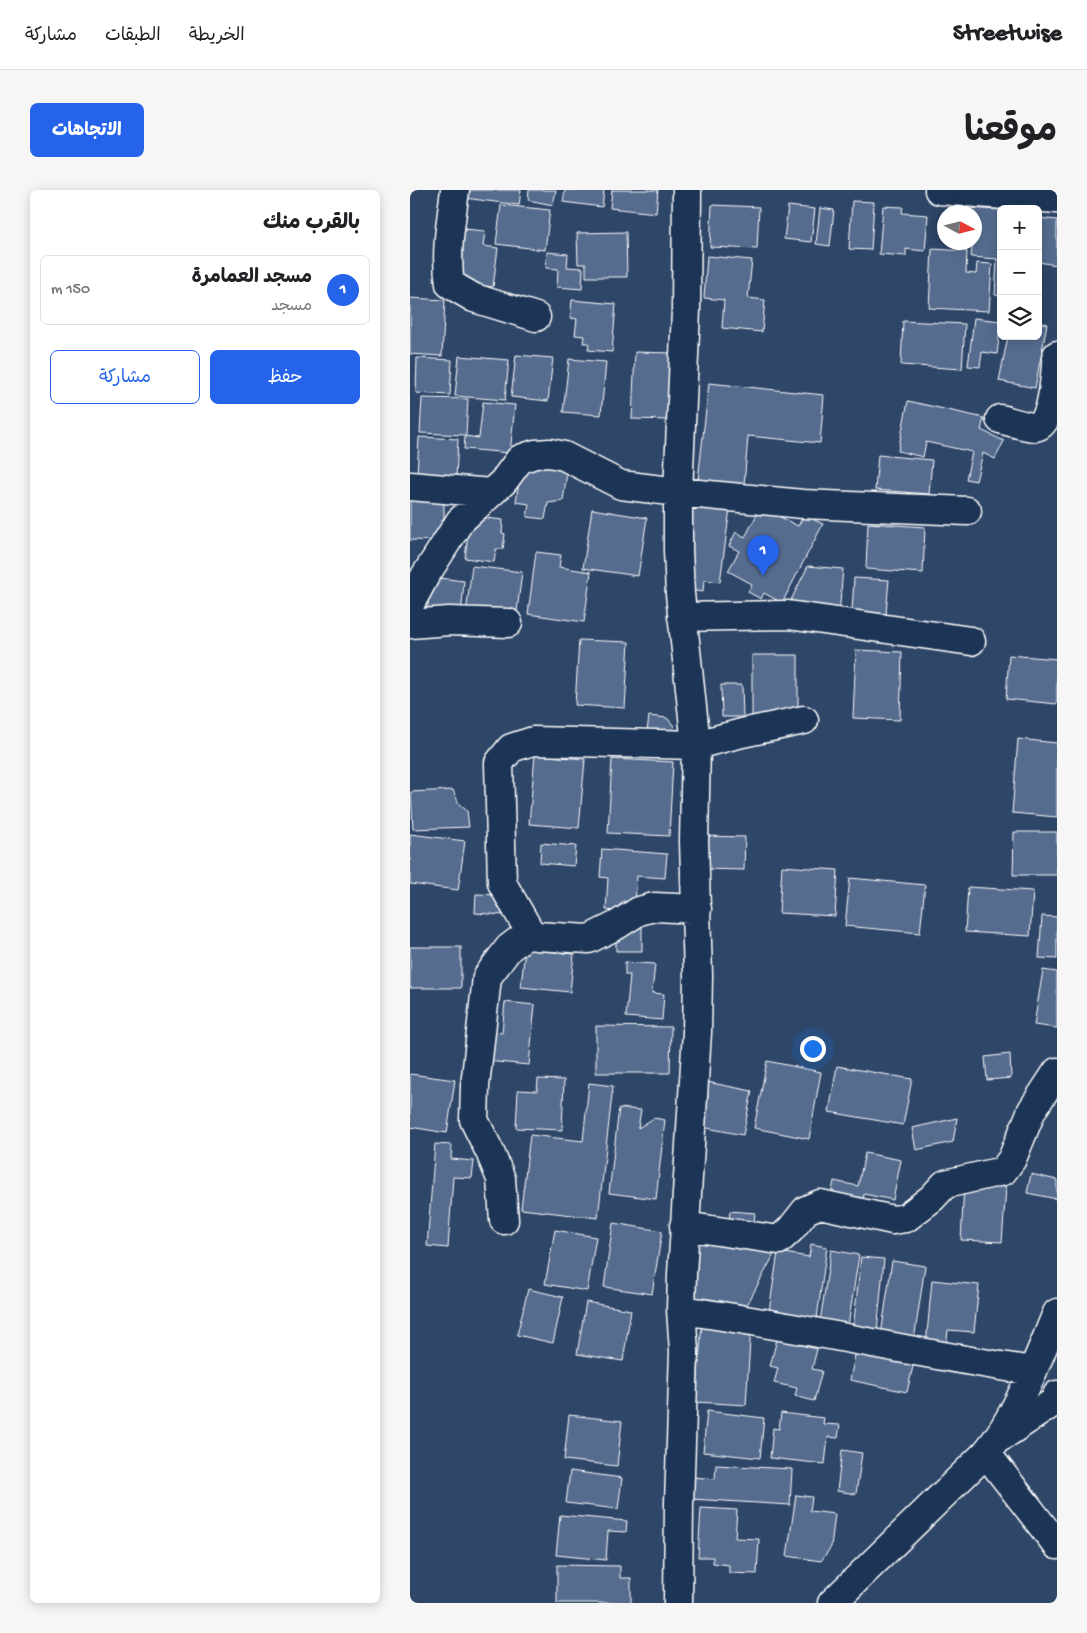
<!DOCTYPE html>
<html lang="ar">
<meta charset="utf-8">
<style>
body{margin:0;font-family:"Gochi Hand","Playpen Sans Arabic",sans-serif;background:#f6f6f6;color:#202124;direction:rtl}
.controls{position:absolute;right:15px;top:15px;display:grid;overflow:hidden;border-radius:8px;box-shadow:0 2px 12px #0003}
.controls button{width:45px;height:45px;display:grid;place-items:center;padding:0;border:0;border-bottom:1px solid #e0e0e0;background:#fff;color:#202124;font:25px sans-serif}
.compass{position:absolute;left:527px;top:15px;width:45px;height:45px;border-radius:50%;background:#fff;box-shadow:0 2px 12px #0003;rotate:97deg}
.you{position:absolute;left:402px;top:858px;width:18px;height:18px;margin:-12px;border:4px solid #fff;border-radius:50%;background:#1a73e8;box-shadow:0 0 0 8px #1a73e833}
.badge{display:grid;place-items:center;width:32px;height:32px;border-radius:50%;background:#2563eb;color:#fff;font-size:16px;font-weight:700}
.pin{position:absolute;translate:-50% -41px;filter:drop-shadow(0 1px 2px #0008)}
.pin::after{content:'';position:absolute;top:26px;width:18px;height:15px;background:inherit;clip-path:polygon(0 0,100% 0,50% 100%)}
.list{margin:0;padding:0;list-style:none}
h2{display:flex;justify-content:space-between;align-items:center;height:65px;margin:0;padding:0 20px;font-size:21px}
h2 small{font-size:16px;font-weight:400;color:#757577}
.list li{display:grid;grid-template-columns:32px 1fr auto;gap:15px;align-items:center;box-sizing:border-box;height:70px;margin:0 10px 10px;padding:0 10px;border:1px solid #e0e0e0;border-radius:8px}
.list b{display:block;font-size:19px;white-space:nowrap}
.list p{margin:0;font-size:16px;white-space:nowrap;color:#757577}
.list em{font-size:16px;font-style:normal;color:#757577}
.actions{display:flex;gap:10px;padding:15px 20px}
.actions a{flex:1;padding:11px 0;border:1px solid #2563eb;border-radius:8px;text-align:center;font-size:18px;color:#2563eb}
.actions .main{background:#2563eb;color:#fff}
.icon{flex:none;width:28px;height:28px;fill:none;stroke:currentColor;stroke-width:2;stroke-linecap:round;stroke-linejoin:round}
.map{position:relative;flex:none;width:647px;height:1413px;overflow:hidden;direction:ltr;border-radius:8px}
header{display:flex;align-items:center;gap:30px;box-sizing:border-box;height:70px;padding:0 25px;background:#fff;border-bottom:1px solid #e0e0e0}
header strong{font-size:24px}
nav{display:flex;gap:28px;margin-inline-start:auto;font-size:18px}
.intro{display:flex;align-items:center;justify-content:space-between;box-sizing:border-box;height:120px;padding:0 30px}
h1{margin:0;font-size:35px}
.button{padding:12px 22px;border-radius:8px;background:#2563eb;color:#fff;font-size:18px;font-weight:700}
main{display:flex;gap:30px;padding:0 30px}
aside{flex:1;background:#fff;border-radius:8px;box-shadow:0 2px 12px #0003}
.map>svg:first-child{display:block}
.building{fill:#556c8f;stroke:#fff}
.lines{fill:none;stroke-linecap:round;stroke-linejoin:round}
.minor-casing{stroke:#fff;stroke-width:31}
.highway-casing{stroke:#fff;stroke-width:31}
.minor{stroke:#1d3557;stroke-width:28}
.highway{stroke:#1d3557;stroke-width:28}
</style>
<header>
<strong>Streetwise</strong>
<nav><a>الخريطة</a><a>الطبقات</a><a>مشاركة</a></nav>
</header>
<div class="intro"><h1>موقعنا</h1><a class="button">الاتجاهات</a></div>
<main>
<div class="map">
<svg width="647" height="1413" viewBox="0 0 647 1413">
<rect width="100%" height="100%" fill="#2e4668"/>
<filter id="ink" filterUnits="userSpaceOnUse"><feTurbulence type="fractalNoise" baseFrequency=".02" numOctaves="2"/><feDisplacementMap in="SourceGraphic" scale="10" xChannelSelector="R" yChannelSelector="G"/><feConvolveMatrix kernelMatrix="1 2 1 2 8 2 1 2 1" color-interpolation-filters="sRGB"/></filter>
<g filter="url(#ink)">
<path class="building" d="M55,0H111L109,15L54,8Z
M119,0H146L143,15L118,10Z
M155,0H194L192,17L153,12Z
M202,0H248L246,23L200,18Z
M442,11L464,12L461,60L439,59Z
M91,15L140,20L135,60L86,54Z
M302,15L349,17L347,59L300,57Z
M378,16L405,19L401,52L374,49Z
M473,16L493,17L492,23L518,25L515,61L496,59V66L469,64Z
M537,17L591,20V106L585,105L587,69L561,67L562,55H554L555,52H564V22H536Z
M410,18L424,20L420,56L406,54Z
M628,28L647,30V75L628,72Z
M54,39L75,41L73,56L88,58L83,97L47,92Z
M216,42L217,87H176V74H168L167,43Z
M522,59L557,61L556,83L566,84L567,73L582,74L579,121L519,118Z
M137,62L158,64L157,77L173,78L172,99L147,97L148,79L136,78Z
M297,66L342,70L338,108L355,110L352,142L312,138L314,110L294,108Z
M0,108L35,110L32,166L0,164Z
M162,110L206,114L202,162L178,160L179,153H173L174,146L165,145L167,129L160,128Z
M564,128L591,131L587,164L572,162L570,177L558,176Z
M493,131L555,134L552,179L491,175Z
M628,132L637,134L625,198L589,191L598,146H628Z
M225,162L263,163L260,230L222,229Z
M106,165L143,168L138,211L101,207Z
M49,166L99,170L95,210L45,206Z
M7,168L42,170L40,205L6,203Z
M159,169L196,172L191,225L153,222Z
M299,193L414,205L410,253L338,246L334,295L288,290Z
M12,208L58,209L56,245L10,243Z
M498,211L574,228L571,240L594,251L585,269L573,263L566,291L556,289L562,262L516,252L513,267L488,261Z
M73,212L105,215L100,263L54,259L55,246L69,248Z
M9,247L48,249L46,288L7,286Z
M468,265L522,270L519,304L465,300Z
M112,269L158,275L153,311L138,313L135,329L117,327L119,314L106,312Z
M284,306L321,311L310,392L294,390L293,402L272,399Z
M0,309L34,310V351L0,350Z
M351,317L388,336L394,325L413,334L372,413L354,403L351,409L338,402L342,394L318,381L329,361L319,356L326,342L335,347Z
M182,319L237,328L228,386L173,378Z
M60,326L93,330L92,343L95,344L93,359H86L84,372L55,368Z
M458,333L515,337L513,383L456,379Z
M126,362L151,365L149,377L181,382L174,432L118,424Z
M62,376L112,382L106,429L56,423Z
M398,376L433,379L429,424L376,420Z
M21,387L54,391L51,427L17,423Z
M444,388L479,390L476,424L442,421Z
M169,450L219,452L215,518L165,515Z
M446,460L492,462L490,530L443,528Z
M342,465H388V526L342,527Z
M599,465L647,469V514L596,509Z
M311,495H332L333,527H312Z
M239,526L257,528L264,536L262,552L236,549Z
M608,549L647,553V627L602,623Z
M125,565L175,569L169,638L119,634Z
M202,569L263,572L259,646L198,643Z
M43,600L49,614L57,621L59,637L3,639L1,602Z
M604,642H647V685H603Z
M0,644L55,651L48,700L0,694Z
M293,646L335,647L334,680L292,679Z
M131,653L166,656L164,676L130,673Z
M192,659L257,664L255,688L227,686L225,713L213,711L205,721L196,720L198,688L190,687Z
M372,676L428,680L425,726L369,723Z
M440,688L515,695L510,743L435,736Z
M558,697L623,701L620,746L555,742Z
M66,704L95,705L94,725L65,723Z
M232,724V761H206V745Z
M632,726L647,727V769L629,768Z
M0,757H51V798H0Z
M115,759L164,764L160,802L111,797Z
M215,772L245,774L242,803L254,804L252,830L216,827L220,785H215Z
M633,780L647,782V838L624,835Z
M95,812L125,815L119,875L76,871L79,841L92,843Z
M186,836L261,837L260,883H186Z
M600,864L601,888L577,890L575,867Z
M357,871L411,882L399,949L344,938Z
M427,876L502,889L493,935L419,922Z
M0,884L45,890L37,943L0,937Z
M128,889L154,890L152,940L106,938L108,900L127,901Z
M297,892L342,901L333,945L287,936Z
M179,893L203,896L188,1028L111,1019L120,945L173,951Z
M209,918L231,920L228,938L244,928L255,930L246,1009L199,1003Z
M547,928L543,952L506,960L502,938Z
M25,954L42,955L41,969L64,971L62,988L43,987L38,1058L17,1056Z
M455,963L491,970L483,1010L454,1004L453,1012L421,1005L424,991L448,996Z
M621,984L647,990V1009L617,1003Z
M554,994L596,997L592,1052L551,1050Z
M320,1021L345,1023L343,1041L318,1039Z
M203,1033L252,1041L242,1104L194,1097Z
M145,1040L186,1047L177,1101L135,1094Z
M289,1050L367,1059L337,1115L283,1109Z
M401,1054L417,1057L407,1128L359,1121L368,1062L399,1067Z
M421,1060L449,1065L438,1136L410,1132Z
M451,1067L474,1069L467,1142L443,1140Z
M482,1071L515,1076L504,1150L471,1145Z
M522,1090L569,1095L564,1142L538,1140L536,1157L516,1155Z
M118,1099L153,1107L143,1153L107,1145Z
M176,1112L221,1120L213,1171L167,1164Z
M292,1132L341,1135L336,1215L286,1212Z
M367,1149L407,1159L402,1179L412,1181L404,1211L385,1206L387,1198L364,1193L368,1178L360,1176Z
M446,1160L504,1172L497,1202L440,1190Z
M297,1221L354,1228L350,1268L293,1262Z
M371,1223L414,1228L413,1234L430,1235L428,1248L418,1247L415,1274L360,1268L363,1238L369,1239Z
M159,1225L212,1231L207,1276L154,1270Z
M432,1260L452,1263L446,1304L427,1301Z
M306,1275L382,1279L380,1315L281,1309L283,1287L305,1289Z
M160,1281L212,1288L208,1319L156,1313Z
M386,1305L402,1307L400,1321L425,1324L421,1357L411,1371L377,1366Z
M291,1318L327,1320L325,1348L349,1349L347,1384L319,1383V1375L303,1373V1367H288Z
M150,1325L217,1331L216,1342L198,1341L196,1370L146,1365Z
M147,1375L210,1376V1388H221V1413H147Z"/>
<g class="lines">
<defs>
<path id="minor" d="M45,0C41,31 35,63 40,94L64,108L126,127
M590,229C599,231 616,237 625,237C644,235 645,180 647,165
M0,296L81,303
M0,414L15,386L50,331L93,292L110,269L125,264L140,263L154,266L211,295L268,302L393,314L557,321
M272,427L378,425L561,451
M0,434L39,431L98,433
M287,719L244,717L229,721L207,735L179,749L126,746L120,742L92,693L89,573L101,558L123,551L286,555L332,543L394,530
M94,1030L91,989L80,962L64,930L65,896L77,787L99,758L120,742
M274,1036L369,1050L381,1039L396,1020L410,1014L483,1030L496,1028L522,1008L535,994L593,981L602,969L622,920L647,882
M271,1120C389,1136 505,1164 623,1181
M591,1247L644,1212L647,1205
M576,1263L647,1355
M268,1413L269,1313L274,1161L271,1120L272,1084L287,842L288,786L284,651L286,555L270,404L268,360V302L276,120L277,0
M422,1413L576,1263C607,1227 628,1168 647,1123"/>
<path id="highway" d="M529,0L647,9"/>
</defs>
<use href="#minor" class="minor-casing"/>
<use href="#highway" class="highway-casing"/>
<use href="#minor" class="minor"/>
<use href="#highway" class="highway"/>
</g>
</g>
</svg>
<div class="controls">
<button>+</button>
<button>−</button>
<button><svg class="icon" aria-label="layers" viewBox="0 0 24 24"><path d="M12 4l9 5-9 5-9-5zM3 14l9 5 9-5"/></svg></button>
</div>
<svg class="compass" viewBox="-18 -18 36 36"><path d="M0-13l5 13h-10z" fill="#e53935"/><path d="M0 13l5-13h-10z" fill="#757577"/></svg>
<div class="you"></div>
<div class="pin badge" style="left:353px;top:386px">1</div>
</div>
<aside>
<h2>بالقرب منك<small></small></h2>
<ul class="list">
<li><span class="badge">1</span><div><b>مسجد العمامرة</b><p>مسجد</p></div><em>150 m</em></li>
</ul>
<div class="actions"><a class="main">حفظ</a><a>مشاركة</a></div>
</aside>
</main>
